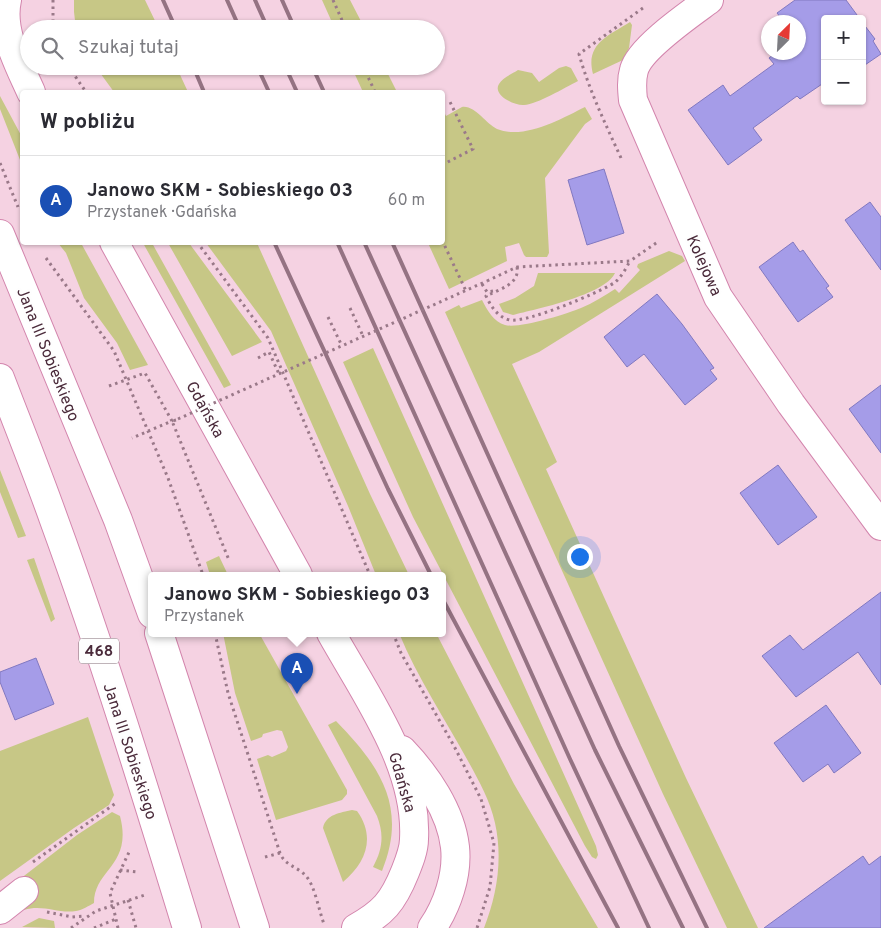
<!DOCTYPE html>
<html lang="pl">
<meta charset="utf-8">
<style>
body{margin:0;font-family:Overpass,sans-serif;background:#f7f7f7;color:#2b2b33}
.controls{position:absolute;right:15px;top:15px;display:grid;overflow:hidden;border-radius:5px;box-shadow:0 1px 4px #0004}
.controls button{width:45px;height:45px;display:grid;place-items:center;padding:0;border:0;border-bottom:1px solid #e1e1e2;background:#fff;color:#2b2b33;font:25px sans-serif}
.compass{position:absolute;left:761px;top:15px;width:45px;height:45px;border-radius:50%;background:#fff;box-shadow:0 1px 4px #0004;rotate:24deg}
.you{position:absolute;left:579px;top:556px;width:18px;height:18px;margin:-12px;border:4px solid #fff;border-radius:50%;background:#1a73e8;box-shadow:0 0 0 8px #1a73e833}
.badge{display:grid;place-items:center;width:32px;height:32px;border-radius:50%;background:#db2777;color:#fff;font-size:16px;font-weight:700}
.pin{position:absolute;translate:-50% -41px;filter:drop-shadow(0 1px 2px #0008)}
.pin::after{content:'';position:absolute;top:26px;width:18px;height:15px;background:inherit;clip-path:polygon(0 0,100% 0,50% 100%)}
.popup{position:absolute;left:148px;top:572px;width:298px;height:65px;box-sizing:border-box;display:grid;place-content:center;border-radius:5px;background:#fff;filter:drop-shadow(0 1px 4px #0005);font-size:16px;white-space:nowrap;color:#7c7c81}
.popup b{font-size:19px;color:#2b2b33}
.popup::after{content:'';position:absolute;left:50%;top:100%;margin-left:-10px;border:10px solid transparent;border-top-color:#fff}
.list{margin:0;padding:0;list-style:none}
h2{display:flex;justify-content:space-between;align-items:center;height:65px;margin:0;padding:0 20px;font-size:21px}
h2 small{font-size:16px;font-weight:400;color:#7c7c81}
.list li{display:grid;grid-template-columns:32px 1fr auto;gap:15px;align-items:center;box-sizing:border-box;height:90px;padding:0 20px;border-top:1px solid #e1e1e2}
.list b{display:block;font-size:19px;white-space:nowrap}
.list p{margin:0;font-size:16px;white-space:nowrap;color:#7c7c81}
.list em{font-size:16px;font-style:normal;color:#7c7c81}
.icon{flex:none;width:28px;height:28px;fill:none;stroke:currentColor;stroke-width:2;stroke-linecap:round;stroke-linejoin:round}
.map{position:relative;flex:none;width:881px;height:928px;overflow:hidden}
.search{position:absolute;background:#fff;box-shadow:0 1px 4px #0004;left:20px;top:20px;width:425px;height:55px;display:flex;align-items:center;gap:12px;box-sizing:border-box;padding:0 18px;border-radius:28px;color:#7c7c81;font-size:19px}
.panel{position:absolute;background:#fff;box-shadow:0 1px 4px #0004;left:20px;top:90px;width:425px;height:155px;border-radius:5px}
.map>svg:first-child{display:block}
.green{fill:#c7c786}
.building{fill:#a59ce8;stroke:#8178c0}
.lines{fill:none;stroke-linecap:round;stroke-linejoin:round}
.minor-casing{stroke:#d385ad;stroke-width:30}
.major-casing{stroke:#d385ad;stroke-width:30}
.path{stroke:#9a7989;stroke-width:3;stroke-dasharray:2.5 4;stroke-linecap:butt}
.minor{stroke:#fff;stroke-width:28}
.major{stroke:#fff;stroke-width:28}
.rail{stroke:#957383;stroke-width:4}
.path-bridge{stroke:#9a7989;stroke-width:3;stroke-dasharray:2.5 4;stroke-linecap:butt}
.labels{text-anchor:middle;stroke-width:5;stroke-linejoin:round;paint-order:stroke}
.shield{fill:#fefefe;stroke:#806a75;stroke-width:1}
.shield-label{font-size:15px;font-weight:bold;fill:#4a2a3a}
.street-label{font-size:16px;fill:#4a2a3a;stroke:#fefefe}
</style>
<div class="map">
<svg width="881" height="928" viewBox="0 0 881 928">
<rect width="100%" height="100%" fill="#f5d2e2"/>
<path class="green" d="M74,0H145L159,29H76L74,12Z
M322,0H350L365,29H335Z
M630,22L632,25L629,48L623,60L593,74C585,44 608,36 630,22Z
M95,66H176L188,92H114Z
M351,66H384L397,92H363Z
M566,66L571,68L578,81C564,88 538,104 524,105C515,106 492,95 499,84C502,78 512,74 518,70L532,73L539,82L559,68Z
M0,96L22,137V165L0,109Z
M462,107C475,105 486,124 497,129C524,140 561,119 585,107L592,119L585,124L545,178L549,253L547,257H526L524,255L519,243L505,247L507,261L449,289L428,243L442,242L443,112H444L446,116Z
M58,243H81L148,365L130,370L117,343L84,298L66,253Z
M143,243H152L231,385L224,388Z
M168,243H189L262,342L232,356Z
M206,243H257L370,494L409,575H376L348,506L271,331Z
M669,251L682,256L685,261L539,352L512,364L557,462L546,469L686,778L758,928H727L663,794L445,312L459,305L461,308L482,300C487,310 494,322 505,325C518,329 567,314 581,308C593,303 604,296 615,289L619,293L640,270L637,267L638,264Z
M538,273H615C605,295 536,309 513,315L503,312L499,304L515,298L534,286Z
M373,348L596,846L598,855L596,859L592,857L585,846L413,517L343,362Z
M0,470L26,536L18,538L0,492Z
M219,556L228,575H210L206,562Z
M34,558L55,619L51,622L27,560Z
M223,633H259L347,790V794L342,800L276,820L257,759L268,755L272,757L286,751L288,747L282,731L277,730L263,734L262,737L251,741L235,693Z
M399,633H436L514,784L598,928H484C497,895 503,859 495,823C490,800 479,781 468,761C445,719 417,677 399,633Z
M88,717L114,795L109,805L74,828L0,881V751Z
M336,721C380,766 408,807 382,871L373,867C383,849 384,834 377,816L328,725Z
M352,810L357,811C376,837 366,863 343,882L323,828C326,814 340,813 352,810Z
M112,812L120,816C133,866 94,869 94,903C88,906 83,910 76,911C58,914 43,904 24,910L23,908L20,879L77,835Z
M39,918L54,921L55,928L22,927Z"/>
<path class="building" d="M795,0H846L860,19H825V82L800,99L797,96L753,128L762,140L728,165L688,110L723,85L730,96L774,64L769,58L777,52H798V22H784L777,13Z
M862,22L875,39L873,41L881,54L862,67Z
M604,169L624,233L587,245L568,180Z
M870,202L881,217V270L845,220Z
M793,242L800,252L803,250L815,267L829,286L826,288L833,297L798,322L759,267Z
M657,294L682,324L714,368L710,370L717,379L685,405L644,354L627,367L604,337Z
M881,385V453L849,409Z
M778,465L817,517L778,545L740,493Z
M881,592V685L858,652L796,697L762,656L790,635L803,650Z
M36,658L54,704L15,720L0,682V672Z
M826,705L861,753L834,773L828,764L803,782L774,743Z
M863,856L869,865L881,856V928H764Z"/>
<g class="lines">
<defs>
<path id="minor" d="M709,0C690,14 640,48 634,70C631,80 632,90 633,100L718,297L791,404L881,526
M0,910L24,891"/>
<path id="major" d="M7,0C0,31 19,65 31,92
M0,234L118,520L152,614
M114,242L298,575
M0,378C18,425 37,472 54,520C103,654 145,791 187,928
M159,633L255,928
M331,633C365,694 418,766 414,839C414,850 409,862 405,872C393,902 383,913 356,928
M402,750C426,775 451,811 455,847C458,875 447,906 432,928"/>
</defs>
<use href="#minor" class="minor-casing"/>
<use href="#major" class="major-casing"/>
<path class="path" d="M53,0V29
M333,0L346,29
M68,66L86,92
M363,66L375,92
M621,158C605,123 589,90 579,54L643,8
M0,163L18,207
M442,165L473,149L450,102
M442,240L466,291
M197,242L268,338L370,575
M46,258L114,351L168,478L203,575
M517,267C520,284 500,289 486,296C491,306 497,317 510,320C527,323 598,293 614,283C621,278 626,268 630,261
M487,281L517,267L630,261L659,241
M482,284L487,292L493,291
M350,308L363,336
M328,317L342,346
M258,358L269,352L279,374
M109,386L145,373L172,421L132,438
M176,420L172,421L229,560
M215,633L228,693L280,853C285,866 297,866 306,876C315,886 319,911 324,924
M393,633L401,653L454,746L481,799L494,843L490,887L477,928
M265,857L280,853
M33,862L116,803
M120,870L138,872
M128,900L136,928
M47,912L72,917L85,916
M71,928L96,911L145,895
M94,928L116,919
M118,928L110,893L130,850"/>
<use href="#minor" class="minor"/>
<use href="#major" class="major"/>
<path class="rail" d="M163,0L176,29
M227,0L240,29
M255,0L268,29
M282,0L295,29
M193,66L204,92
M257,66L269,92
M285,66L297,92
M312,66L324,92
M274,242L388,489L431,575
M337,242L570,759L649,928
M364,242L595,750L683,928
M392,242L619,746L707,928
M442,598L618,928"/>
<path class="path-bridge" d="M178,419L487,281"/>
</g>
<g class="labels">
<rect class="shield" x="79" y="638.5" width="40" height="25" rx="4"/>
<g class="shield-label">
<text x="99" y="656">468</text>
</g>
<g class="street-label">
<text transform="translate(705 265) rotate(66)" y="6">Kolejowa</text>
<text transform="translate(49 354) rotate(68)" y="6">Jana III Sobieskiego</text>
<text transform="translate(206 409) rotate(61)" y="6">Gdańska</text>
<text transform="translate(131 751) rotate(72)" y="6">Jana III Sobieskiego</text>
<text transform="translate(403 782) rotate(74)" y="6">Gdańska</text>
</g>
</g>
</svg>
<div class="controls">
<button>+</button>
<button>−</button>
</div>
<svg class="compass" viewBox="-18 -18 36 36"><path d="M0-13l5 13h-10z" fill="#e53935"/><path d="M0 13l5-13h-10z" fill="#7c7c81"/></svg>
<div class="you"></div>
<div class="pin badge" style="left:297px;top:694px;background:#1a4fb4">A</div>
<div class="popup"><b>Janowo SKM - Sobieskiego 03</b>Przystanek</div>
<div class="search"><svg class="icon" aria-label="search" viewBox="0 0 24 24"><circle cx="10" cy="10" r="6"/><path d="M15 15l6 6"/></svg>Szukaj tutaj</div>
<section class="panel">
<h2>W pobliżu<small></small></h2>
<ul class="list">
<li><span class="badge" style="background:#1a4fb4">A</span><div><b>Janowo SKM - Sobieskiego 03</b><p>Przystanek · Gdańska</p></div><em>60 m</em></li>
</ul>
</section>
</div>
